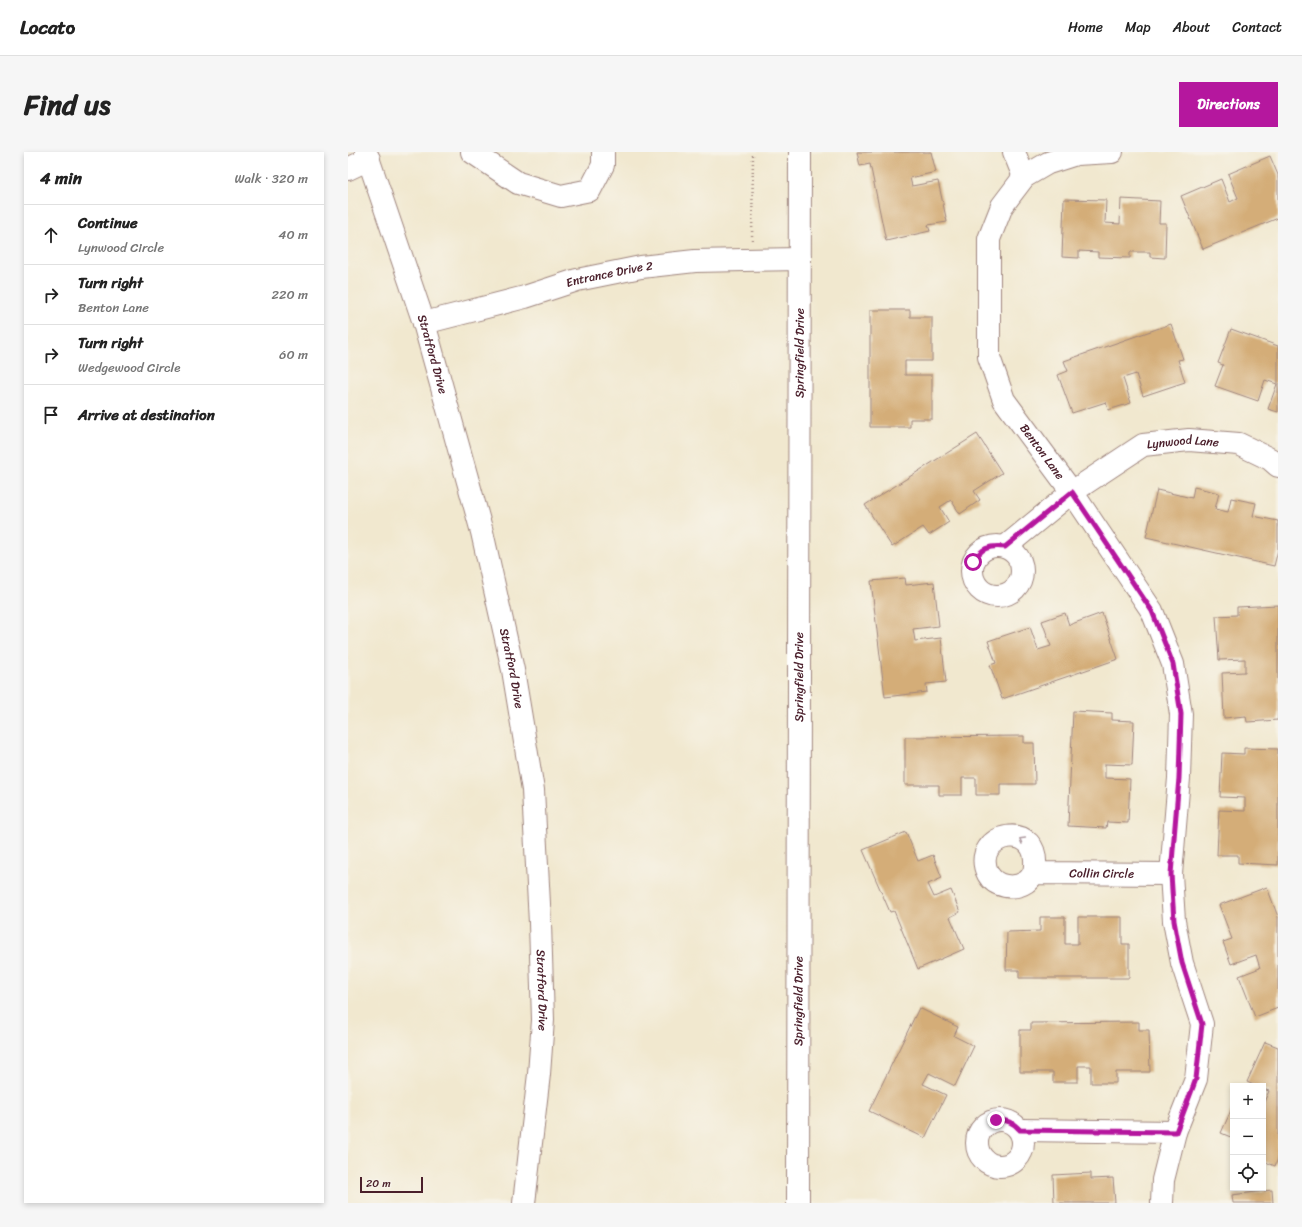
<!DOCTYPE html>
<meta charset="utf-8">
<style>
body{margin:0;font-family:Sriracha,sans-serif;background:#f6f6f6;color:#222}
.controls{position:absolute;right:12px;bottom:12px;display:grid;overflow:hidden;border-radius:0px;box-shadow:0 2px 6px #0003}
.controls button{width:36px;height:36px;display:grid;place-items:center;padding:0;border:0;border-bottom:1px solid #e0e0e0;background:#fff;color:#222;font:20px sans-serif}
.scale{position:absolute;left:12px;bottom:10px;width:63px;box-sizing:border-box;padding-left:4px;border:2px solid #4a1f2b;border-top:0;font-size:11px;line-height:14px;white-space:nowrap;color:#4a1f2b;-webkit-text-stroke:3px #f7f3e8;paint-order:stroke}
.stop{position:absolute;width:12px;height:12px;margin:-9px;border:3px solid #b5179e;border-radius:50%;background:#fff}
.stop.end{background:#b5179e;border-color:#fff;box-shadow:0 1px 4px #0008}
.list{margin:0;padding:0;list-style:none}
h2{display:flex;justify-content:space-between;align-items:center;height:52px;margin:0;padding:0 16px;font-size:17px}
h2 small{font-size:13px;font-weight:400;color:#767676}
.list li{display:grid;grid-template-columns:26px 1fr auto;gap:12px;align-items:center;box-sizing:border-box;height:60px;padding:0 16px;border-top:1px solid #e0e0e0}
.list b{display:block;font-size:15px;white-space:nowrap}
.list p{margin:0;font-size:13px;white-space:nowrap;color:#767676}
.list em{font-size:13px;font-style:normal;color:#767676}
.icon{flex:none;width:22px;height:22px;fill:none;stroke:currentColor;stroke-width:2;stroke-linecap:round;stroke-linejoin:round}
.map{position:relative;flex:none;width:930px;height:1051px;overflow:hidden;border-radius:0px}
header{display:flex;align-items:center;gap:24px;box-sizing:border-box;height:56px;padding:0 20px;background:#fff;border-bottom:1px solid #e0e0e0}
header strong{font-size:19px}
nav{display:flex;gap:22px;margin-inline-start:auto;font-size:14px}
.intro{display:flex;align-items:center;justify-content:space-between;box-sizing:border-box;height:96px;padding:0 24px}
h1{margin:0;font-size:28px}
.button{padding:10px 18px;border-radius:0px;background:#b5179e;color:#fff;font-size:14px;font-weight:700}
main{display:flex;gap:24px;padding:0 24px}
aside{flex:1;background:#fff;border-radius:0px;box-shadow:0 2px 6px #0003}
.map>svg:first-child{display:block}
.building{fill:#d4ad78}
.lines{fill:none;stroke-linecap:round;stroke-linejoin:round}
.minor-casing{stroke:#9e847d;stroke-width:24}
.path{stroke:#9e847d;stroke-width:2.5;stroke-dasharray:1 3;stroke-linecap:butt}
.minor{stroke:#fff;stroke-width:22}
.oneway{stroke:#ae9aa0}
.route{stroke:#b5179e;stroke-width:5}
.labels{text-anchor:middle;stroke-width:4;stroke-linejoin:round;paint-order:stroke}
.street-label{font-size:12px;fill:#4a1f2b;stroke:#f7f3e8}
</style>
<header>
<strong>Locato</strong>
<nav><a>Home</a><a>Map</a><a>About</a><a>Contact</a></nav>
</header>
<div class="intro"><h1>Find us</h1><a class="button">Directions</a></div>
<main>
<aside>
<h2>4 min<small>Walk · 320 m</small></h2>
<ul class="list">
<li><svg class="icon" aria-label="ahead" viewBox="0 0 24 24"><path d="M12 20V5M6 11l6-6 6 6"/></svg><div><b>Continue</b><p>Lynwood Circle</p></div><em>40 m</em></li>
<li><svg class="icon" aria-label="right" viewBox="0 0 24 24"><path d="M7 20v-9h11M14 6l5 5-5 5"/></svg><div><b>Turn right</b><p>Benton Lane</p></div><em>220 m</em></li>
<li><svg class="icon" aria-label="right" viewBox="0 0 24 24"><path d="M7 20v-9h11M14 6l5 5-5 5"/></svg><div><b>Turn right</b><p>Wedgewood Circle</p></div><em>60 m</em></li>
<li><svg class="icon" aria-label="arrive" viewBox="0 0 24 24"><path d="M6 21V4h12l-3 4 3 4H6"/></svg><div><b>Arrive at destination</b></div></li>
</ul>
</aside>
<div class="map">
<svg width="930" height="1051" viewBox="0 0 930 1051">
<rect width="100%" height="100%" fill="#f7f3e8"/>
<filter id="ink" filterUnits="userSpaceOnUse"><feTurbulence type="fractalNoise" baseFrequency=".025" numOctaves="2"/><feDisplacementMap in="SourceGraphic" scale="8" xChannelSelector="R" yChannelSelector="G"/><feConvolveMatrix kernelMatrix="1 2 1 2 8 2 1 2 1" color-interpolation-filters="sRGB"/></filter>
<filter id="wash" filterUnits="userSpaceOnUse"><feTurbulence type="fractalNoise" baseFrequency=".012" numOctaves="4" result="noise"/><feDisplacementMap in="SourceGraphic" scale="16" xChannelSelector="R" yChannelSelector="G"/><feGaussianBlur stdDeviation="0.9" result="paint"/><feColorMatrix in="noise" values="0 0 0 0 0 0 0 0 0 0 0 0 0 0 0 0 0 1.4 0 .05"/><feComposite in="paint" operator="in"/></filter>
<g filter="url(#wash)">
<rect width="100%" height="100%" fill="#f1e8cf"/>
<g id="blocks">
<path class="building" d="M509,0H583L588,20L562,26L564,34L590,29L599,70L580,73L582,79L538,89L522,12L512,14Z
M922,4L930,23V66L855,97L833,44L873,27L882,50L890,46L880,22Z
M716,47L758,48L757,71L772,72L773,47L812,49L811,71H818L817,106L802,105V100H782V106L750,105V100L731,99V106L714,105Z
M522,158H562V165H584V209H557V223H584V267H562V275H522Z
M823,172L835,207L830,208L837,230L795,244L788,222L775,226L783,251L760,258L758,250L724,261L710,223L720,219L716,209Z
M883,177L930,194V260L920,257L929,232L917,228L910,249L867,234L875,213L870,211Z
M629,282L654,321L626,339L632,348L612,362L603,348L592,355L601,370L581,383L575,375L544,395L517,353Z
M846,335L871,341L867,357L880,360L883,346L908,351L905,364L930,369V398L926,414L798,385L809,338L844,346Z
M557,426L558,433L586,430L591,474L565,477L567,489L593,486L598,530L578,532L579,540L537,545L523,429Z
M930,453V568L899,570L898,564L876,566L874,521L897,520V507L871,508L868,464L889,463V455Z
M717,461L721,473L754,461L770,507L654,547L642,513L648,511L640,489L682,475L690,498L703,494L694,469Z
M725,559L764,561V568L786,569L784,613L757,612V626L782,627L780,671L759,670L758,676L720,674Z
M676,584V591H686L687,632H652V643H628V626H614V643H591V633H557V585Z
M896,596L930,597V713L890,711V703H869L871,658L897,659V646L872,645L874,601L896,602Z
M558,680L570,709L585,703L594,726L580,732L586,745L603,738L612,760L602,765L616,797L570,817L546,759L542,760L515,698Z
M919,735L930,765V856L907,865L891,824L912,816L908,803L883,812L875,790L884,787L871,753Z
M692,765H717V792H730V765H774V792H781V826H671V818H658L659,780L692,779Z
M571,856L610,875L606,884L626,894L607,934L581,921L575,932L598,943L577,986L521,959Z
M791,870V878H801L802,920H768V931H743V914H730V930H705V920H672V878H683V871Z
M917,890L930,895V1006L927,1014L915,1009V952L921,939L915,937V934H908L899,930Z
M885,954V986L873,981Z
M743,1021V1027L765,1026L767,1051H706L705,1023Z
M924,1038L925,1051H885L884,1043Z"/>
</g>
</g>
<g filter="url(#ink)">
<use href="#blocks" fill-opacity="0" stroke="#9e847d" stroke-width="1"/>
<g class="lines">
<defs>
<g id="minor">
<path id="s1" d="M18,0L76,171L134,380L165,518L185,638L192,771L195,868L191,922L176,1051"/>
<path d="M124,0L170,31L213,44L242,38L255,13V0"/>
<path d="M666,0L676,25"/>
<path id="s2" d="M764,0L728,2L700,11L676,25L654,54L641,87V205L656,248L724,340L804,459L825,512L833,562L831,626L823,722L826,769L834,811L854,872L848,927L827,980L815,1028L814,1051"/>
<path d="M0,17L21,7"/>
<path id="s3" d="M76,171L177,145L229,128L293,115L347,109L452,107"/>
<circle cx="649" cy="419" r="25"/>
<path id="s4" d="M657,395L724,340L795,293L841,288L891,292L922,307L930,314"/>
<path id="s5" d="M686,721C697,664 620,681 640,722C647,735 666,738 678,730C681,728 684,724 686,721L823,722"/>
<circle cx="652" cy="991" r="23"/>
<path d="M672,978L827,980"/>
<path id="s6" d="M450,1051L452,0"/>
</g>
</defs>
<use href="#minor" class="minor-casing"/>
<path class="path" d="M404,88L405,0"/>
<use href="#minor" class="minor"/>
</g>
<defs><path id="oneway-chevron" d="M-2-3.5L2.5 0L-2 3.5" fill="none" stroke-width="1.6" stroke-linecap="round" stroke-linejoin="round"/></defs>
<use class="oneway" href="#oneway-chevron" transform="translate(674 688) rotate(-150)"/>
</g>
<g class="lines" filter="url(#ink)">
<path class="route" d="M625,410C633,396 641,393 657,395L724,340L804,459L825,512L833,562L831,626L823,722L826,769L834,811L854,872L848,927L828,980L672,978C665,970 659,968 648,968"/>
</g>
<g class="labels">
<g class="street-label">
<text dy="4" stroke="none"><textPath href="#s3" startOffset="192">Entrance Drive 2</textPath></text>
<text dy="4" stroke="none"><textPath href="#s6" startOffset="850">Springfield Drive</textPath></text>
<text dy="4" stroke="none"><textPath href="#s1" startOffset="213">Stratford Drive</textPath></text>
<text dy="4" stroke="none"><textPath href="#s4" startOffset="212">Lynwood Lane</textPath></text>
<text dy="4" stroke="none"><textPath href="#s2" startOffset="393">Benton Lane</textPath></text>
<text dy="4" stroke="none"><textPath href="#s1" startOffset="537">Stratford Drive</textPath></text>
<text dy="4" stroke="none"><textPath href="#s6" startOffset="526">Springfield Drive</textPath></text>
<text dy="4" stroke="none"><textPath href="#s5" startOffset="227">Collin Circle</textPath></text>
<text dy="4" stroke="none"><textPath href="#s1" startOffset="861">Stratford Drive</textPath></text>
<text dy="4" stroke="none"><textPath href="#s6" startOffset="202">Springfield Drive</textPath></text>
</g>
</g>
</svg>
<div class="controls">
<button>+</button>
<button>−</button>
<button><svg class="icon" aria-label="locate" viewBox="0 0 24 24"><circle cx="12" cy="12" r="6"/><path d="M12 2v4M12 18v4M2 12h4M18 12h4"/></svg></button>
</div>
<div class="scale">20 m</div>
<div class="stop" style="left:625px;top:410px"></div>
<div class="stop end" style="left:648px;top:968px"></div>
</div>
</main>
